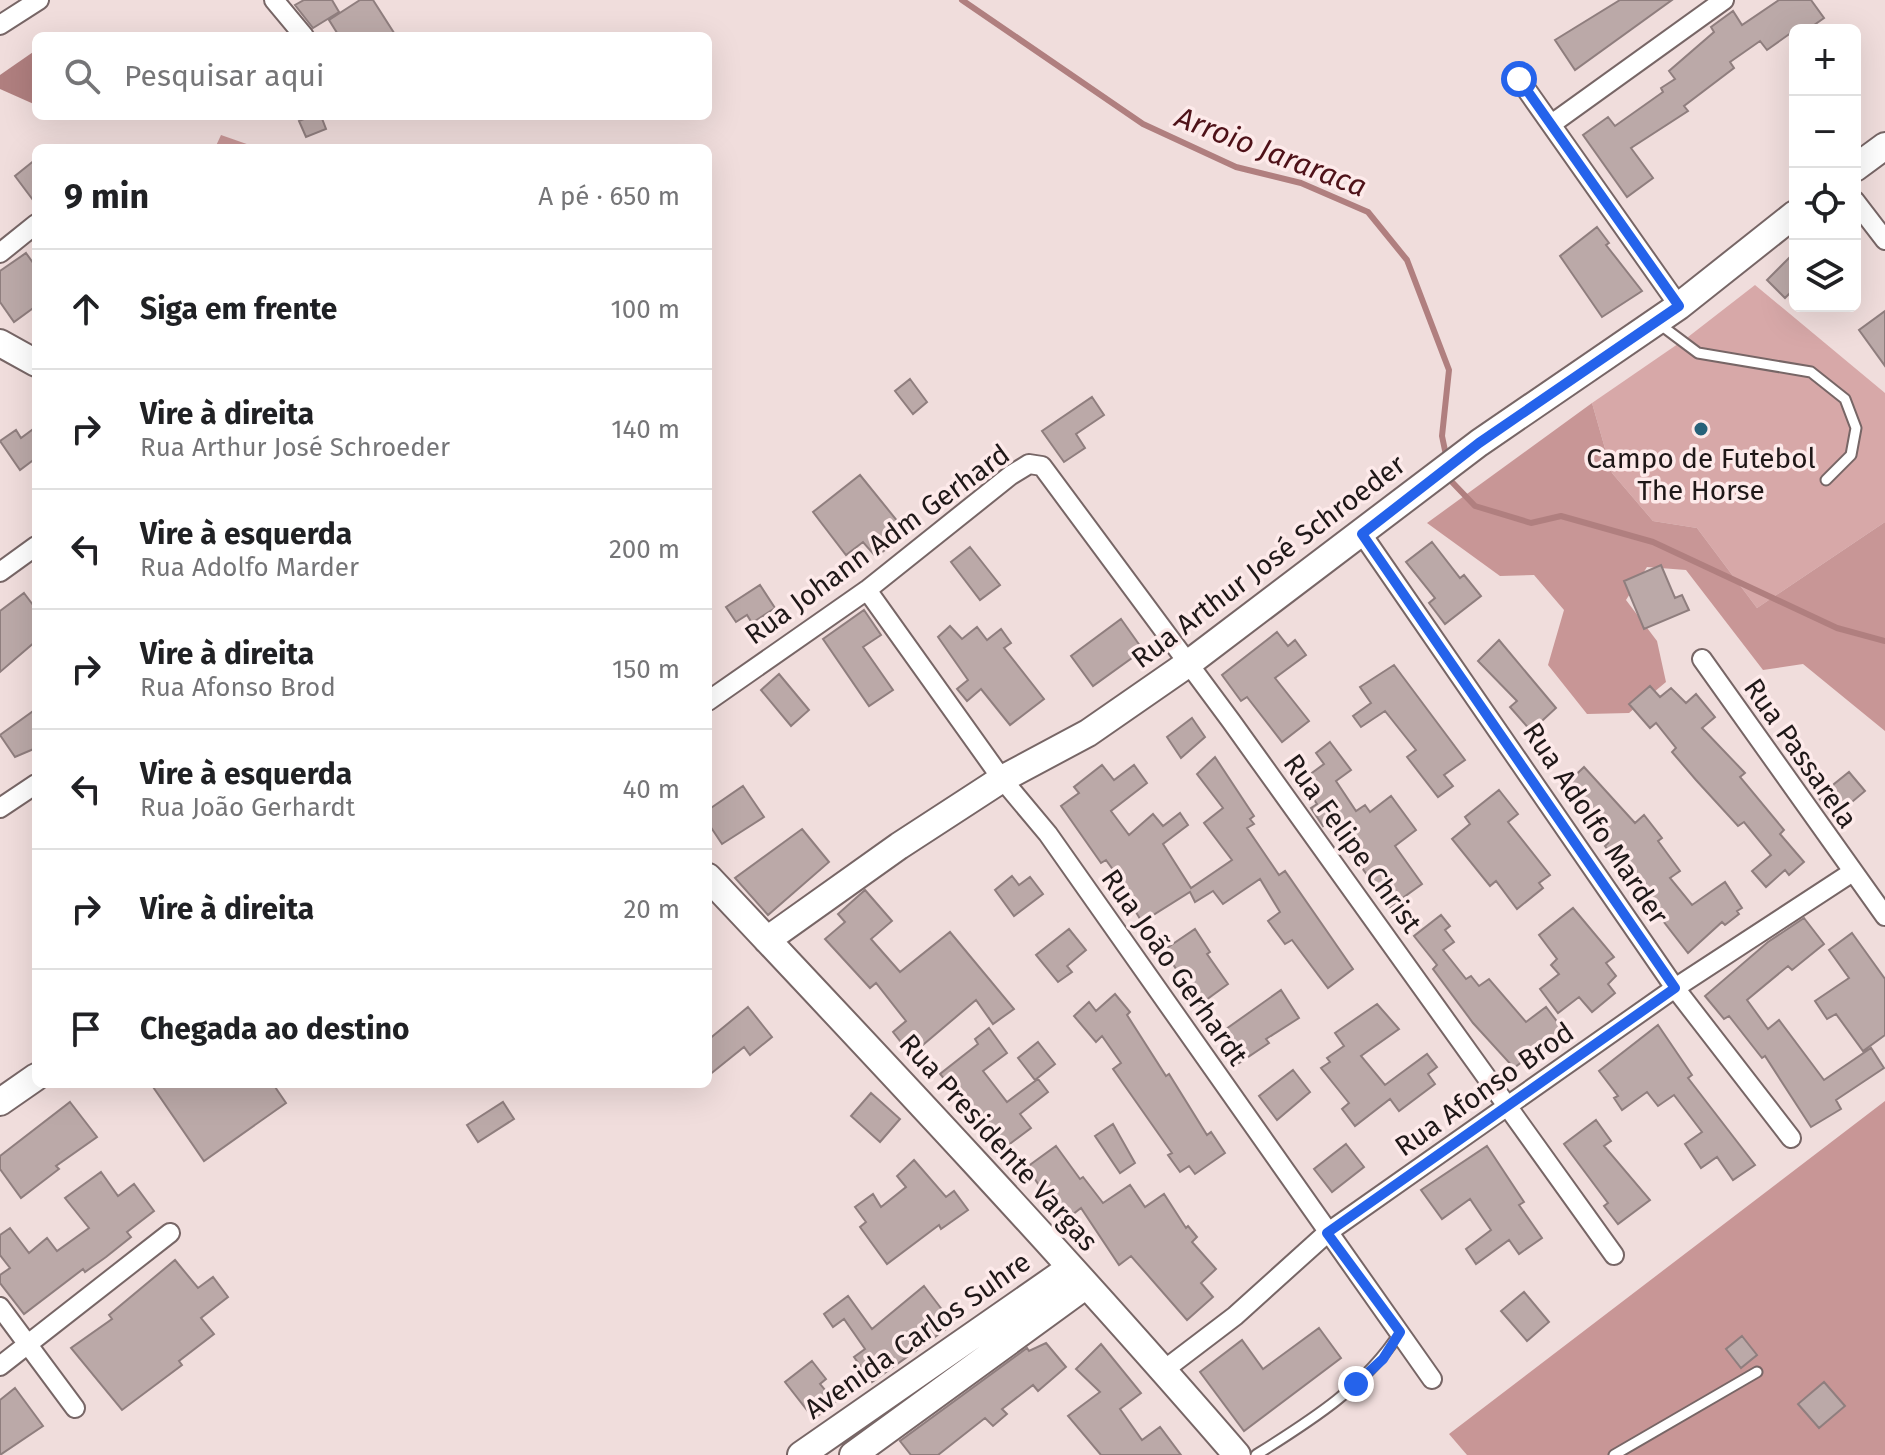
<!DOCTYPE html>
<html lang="pt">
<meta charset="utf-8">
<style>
body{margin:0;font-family:"Fira Sans",sans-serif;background:#f6f6f6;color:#202124}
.controls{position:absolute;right:24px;top:24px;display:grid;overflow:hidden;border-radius:12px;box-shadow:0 8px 32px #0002}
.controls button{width:72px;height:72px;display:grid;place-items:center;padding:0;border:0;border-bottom:2px solid #e0e0e0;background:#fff;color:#202124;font:40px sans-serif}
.stop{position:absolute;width:24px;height:24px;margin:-18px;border:6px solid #2563eb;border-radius:50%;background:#fff}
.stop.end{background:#2563eb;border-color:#fff;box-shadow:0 2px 8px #0008}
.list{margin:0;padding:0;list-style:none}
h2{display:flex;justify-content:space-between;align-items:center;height:104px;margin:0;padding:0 32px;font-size:34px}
h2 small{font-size:26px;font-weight:400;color:#757577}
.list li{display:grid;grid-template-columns:52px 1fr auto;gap:24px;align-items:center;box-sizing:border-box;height:120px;padding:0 32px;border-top:2px solid #e0e0e0}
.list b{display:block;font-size:30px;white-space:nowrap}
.list p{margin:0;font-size:26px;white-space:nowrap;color:#757577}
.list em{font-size:26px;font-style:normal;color:#757577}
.icon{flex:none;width:44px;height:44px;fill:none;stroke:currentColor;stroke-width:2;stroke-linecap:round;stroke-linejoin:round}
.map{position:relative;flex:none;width:1885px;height:1455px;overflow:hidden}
.search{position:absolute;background:#fff;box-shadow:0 8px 32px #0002;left:32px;top:32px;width:680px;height:88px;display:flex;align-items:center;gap:20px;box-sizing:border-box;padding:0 28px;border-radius:12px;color:#757577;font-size:30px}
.panel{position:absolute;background:#fff;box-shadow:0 8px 32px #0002;left:32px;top:144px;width:680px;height:944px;border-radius:12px}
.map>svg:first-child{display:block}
.green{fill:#d7a8a8}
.forest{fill:#c89696}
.water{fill:#b07f7f}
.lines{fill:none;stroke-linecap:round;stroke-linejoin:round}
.stream{stroke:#b07f7f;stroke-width:6}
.building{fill:#bba9a8;stroke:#8f7e7e;stroke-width:2}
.lane-casing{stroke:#766;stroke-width:13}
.street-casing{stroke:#766;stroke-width:22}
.secondary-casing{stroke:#766;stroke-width:30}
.lane{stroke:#fff;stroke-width:9}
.street{stroke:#fff;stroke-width:18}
.secondary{stroke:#fff;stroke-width:26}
.route{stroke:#2563eb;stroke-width:10}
.poi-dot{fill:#266179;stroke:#fdeaea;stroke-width:3}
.labels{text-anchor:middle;stroke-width:7;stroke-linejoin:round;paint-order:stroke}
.poi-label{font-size:28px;fill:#1f1818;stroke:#fdeaea}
.street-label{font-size:28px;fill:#1f1818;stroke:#fdeaea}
.water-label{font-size:30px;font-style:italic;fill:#4e1118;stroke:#fdeaea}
</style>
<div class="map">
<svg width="1885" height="1455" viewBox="0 0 1885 1455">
<rect width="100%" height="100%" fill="#f0dddc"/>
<path class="green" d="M1755,285L1885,393V522L1757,608L1697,528L1653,521L1612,473L1592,403L1688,337Z"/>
<path class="forest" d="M221,135L258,148H215Z
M1592,403L1612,473L1653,521L1697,528L1757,608L1885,522V731L1803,664L1763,670L1686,570L1647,567L1626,600L1657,641L1666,682L1629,713L1587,714L1548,665L1564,610L1534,575L1500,576L1427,523Z
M1885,1101V1455H1467L1449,1434Z"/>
<path class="water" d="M36,50V105L0,89V75Z"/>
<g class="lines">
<path class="stream" d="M962,0L1143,124L1236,167L1301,183L1368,212L1407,260L1449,370L1442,436L1447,460
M1450,475L1451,481L1475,506L1531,523L1561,516L1653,542L1837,628L1885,641"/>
</g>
<path class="building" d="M304,0H332L339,12L313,28L295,5Z
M360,0H373L396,36H339L329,20Z
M1620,0H1672L1575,70L1555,40Z
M1779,0H1811L1824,18L1807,30H1795L1767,50L1760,41L1730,62L1734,68L1684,106L1688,111L1631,148L1653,178L1627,197L1583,135L1608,117L1615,126L1663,92L1661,88L1675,79L1669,71L1714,32L1711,27L1733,11L1742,25Z
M311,116H321L326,129L306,137L299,121Z
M36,159V204L15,176Z
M1597,227L1609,243L1606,245L1642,291L1602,317L1560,256Z
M1795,252V288L1785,298L1767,280Z
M26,253L36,267V306L14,322L0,302V271Z
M1885,311V366L1859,330Z
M910,379L927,402L913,414L895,391Z
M1092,397L1104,415L1076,434L1085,448L1064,462L1042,431Z
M36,427V458L20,470L0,441L16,430L21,438Z
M860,475L907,533L876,557L863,542L846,555L813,512Z
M1432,542L1460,578L1464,575L1481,596L1445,624L1429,603L1435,598L1406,562Z
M970,547L1000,585L980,600L951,562Z
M1661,565L1675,598L1682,595L1689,610L1644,629L1624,581Z
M760,585L775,608L752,623L747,615L736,622L726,607Z
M24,593L36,609V641L0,672V611Z
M864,610L881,635L863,647L893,690L869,706L823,639Z
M1121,619L1143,650L1093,686L1071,656Z
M950,626L962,639L977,627L987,640L1001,629L1011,643L1004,648L1044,699L1010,725L981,689L967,701L957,689L968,680L938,637Z
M1277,632L1288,646L1295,640L1306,655L1275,678L1309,721L1282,742L1247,697L1241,701L1222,675Z
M1499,640L1556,708L1531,731L1510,707L1517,701L1478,661Z
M1394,665L1465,760L1444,775L1453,786L1438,797L1407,757L1416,750L1385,711L1361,727L1353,716L1371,703L1360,687Z
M779,674L809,710L791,726L761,690Z
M1650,686L1660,697L1671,688L1686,703L1696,694L1715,717L1702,728L1745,773L1740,777L1784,830L1780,834L1804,862L1789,875L1785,870L1766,887L1752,871L1771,855L1744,822L1738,826L1696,780L1672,752L1676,748L1656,723L1650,728L1629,704Z
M36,709V748L15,757L0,735Z
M1192,718L1205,737L1181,758L1167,737Z
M1330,742L1351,770L1336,781L1356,811L1365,805L1370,812L1391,796L1416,830L1395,846L1422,884L1390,907L1352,854L1350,856L1326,824L1323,826L1311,808L1317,804L1301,781L1324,764L1316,753Z
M1215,757L1254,816L1250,819L1254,824L1247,828L1279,875L1285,871L1353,969L1328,988L1292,940L1285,944L1268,921L1280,912L1260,879L1223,904L1213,891L1195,902L1190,892L1142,922L1125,894L1129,892L1106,860L1101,863L1061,806L1079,793L1074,787L1102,765L1114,780L1134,765L1147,783L1111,811L1129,835L1153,814L1163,826L1180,813L1188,825L1163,844L1191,888L1232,860L1204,823L1223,808L1197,774Z
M1584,767L1635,823L1644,815L1662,838L1658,841L1680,871L1670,878L1692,905L1725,882L1742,908L1737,911L1739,914L1725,925L1722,922L1688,953L1605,846L1608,843L1591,824L1595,820L1564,786Z
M1849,772L1865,791L1834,817L1818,797Z
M743,786L764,817L722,844L708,823V810Z
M1499,790L1518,814L1508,822L1550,875L1539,883L1543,888L1517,909L1496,881L1490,886L1452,839L1470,824L1465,817Z
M802,829L829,862L768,915L735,878Z
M1012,876L1019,885L1030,877L1043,894L1014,916L995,890Z
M865,890L892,921L871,939L900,972L950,932L1014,1009L993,1024L976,1000L911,1055L893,1032L906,1021L876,983L870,988L825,939L845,922L838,914Z
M1573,908L1614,957L1606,963L1616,976L1608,984L1615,993L1592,1012L1579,997L1558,1013L1540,989L1559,974L1551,965L1557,959L1539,935Z
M1441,915L1450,926L1445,930L1454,942L1443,950L1466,979L1471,976L1479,986L1489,979L1526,1022L1546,1007L1568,1036L1545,1053L1540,1048L1514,1068L1473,1023L1433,969L1437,965L1414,936Z
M1804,918L1824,944L1792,970L1788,966L1747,1000L1768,1029L1779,1020L1824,1080L1871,1048L1884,1068L1836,1100L1841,1109L1811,1127L1765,1056L1762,1058L1729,1016L1724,1019L1705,996L1768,942Z
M1069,929L1086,950L1067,966L1072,972L1058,982L1036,955Z
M1195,929L1210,952L1207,954L1228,984L1199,1005L1164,950Z
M1852,933L1885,979V1035L1863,1051L1836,1014L1827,1019L1815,1001L1849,978L1829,950Z
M1281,990L1299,1018L1266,1039L1269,1043L1239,1063L1219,1034Z
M1115,994L1130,1012L1127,1015L1166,1076L1169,1074L1207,1135L1211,1132L1225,1153L1195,1174L1189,1166L1180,1172L1168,1155L1172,1153L1113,1069L1121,1063L1102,1036L1096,1042L1074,1016L1089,1002L1096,1011Z
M1377,1004L1399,1029L1361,1056L1385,1085L1427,1054L1437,1067L1428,1074L1435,1084L1399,1111L1390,1099L1355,1126L1342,1109L1349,1103L1321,1068L1330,1062L1327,1058L1344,1046L1335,1033Z
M748,1007L772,1037L750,1055L744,1047L708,1076V1040Z
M1658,1025L1692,1075L1688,1078L1755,1165L1733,1180L1717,1157L1701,1168L1685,1144L1702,1132L1674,1095L1658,1106L1647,1092L1622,1110L1614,1098L1618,1096L1599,1071Z
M989,1028L1007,1053L983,1071L1007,1102L1038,1079L1048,1092L1020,1114L1031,1128L1003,1149L940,1074L978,1044L975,1039Z
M1038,1042L1055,1064L1035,1080L1018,1058Z
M1293,1070L1310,1092L1277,1120L1259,1096Z
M151,1084H273L286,1103L204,1161Z
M871,1093L900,1119L880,1142L851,1116Z
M70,1102L97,1137L56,1166L59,1169L21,1198L0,1169V1156Z
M503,1102L514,1119L478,1142L467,1125Z
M1596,1120L1611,1141L1604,1146L1650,1200L1618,1224L1604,1206L1608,1203L1564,1144Z
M1113,1124L1135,1163L1120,1173L1095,1136Z
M1346,1144L1364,1167L1332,1192L1314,1169Z
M1056,1146L1080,1179L1083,1177L1103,1203L1130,1185L1145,1207L1164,1194L1186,1228L1188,1226L1197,1237L1192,1242L1216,1269L1201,1283L1213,1297L1187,1320L1131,1256L1119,1265L1081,1208L1063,1222L1027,1167Z
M1487,1146L1524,1202L1519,1205L1542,1238L1519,1254L1509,1240L1476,1264L1466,1249L1491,1230L1470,1199L1442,1219L1421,1190Z
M914,1160L946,1197L954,1191L968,1210L941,1229L939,1225L887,1264L860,1227L866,1222L855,1207L873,1194L881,1207L906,1187L897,1176Z
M101,1172L118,1196L134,1184L154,1211L127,1232L131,1237L106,1257L85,1272L83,1269L24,1314L0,1283V1275L10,1268L0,1255V1235L10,1228L29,1253L47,1238L57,1251L89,1228L65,1198Z
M175,1260L198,1288L213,1277L228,1297L201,1318L214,1334L179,1361L182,1365L122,1410L71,1348L112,1319L109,1315Z
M924,1286L953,1324L872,1382L854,1357L865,1349L844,1319L833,1327L824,1314L848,1296L872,1329Z
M1524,1292L1549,1322L1527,1341L1501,1311Z
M1319,1328L1341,1358L1244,1431L1200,1372L1242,1340L1263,1369Z
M1742,1336L1757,1355L1741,1368L1726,1349Z
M1046,1343L1066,1367L1038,1391L1033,1385L1002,1409L1007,1414L993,1426L985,1418L938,1455H911L900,1441L1027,1348L1029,1351Z
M1101,1344L1141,1393L1120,1409L1142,1440L1160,1427L1181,1455H1101L1068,1416L1100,1392L1076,1369Z
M812,1361L826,1379L820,1384L835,1402L814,1419L785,1382Z
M1824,1382L1845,1406L1819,1428L1798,1404Z
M15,1388L43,1426L0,1455V1400Z"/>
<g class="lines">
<defs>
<path id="lane" d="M1658,323L1698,353L1811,372L1845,399L1856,428L1851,455L1826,480
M1256,1455C1310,1421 1365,1387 1400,1332
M1614,1455L1757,1372"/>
<path id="street" d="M274,0L304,36
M0,25L39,0
M1519,79L1679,306
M1553,123L1724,0
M1855,201L1885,240
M0,253L36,224
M1362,534L1675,988L1791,1138
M0,572L36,546
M867,590L1002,779L1048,834L1432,1379
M1702,659L1885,916
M708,701L867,590L1011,475L1029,464L1042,466L1231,721L1614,1255
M0,808L36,784
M0,1307L75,1408
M0,1366L170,1233
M1164,1370L1235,1316L1327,1233L1675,988L1851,873"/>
<path id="secondary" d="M1855,168L1885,146
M0,343L36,363
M708,877C887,1067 1066,1257 1237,1455
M767,940L899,846L1002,779L1088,733L1189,663L1479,443L1679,306L1795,214
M0,1102L36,1077
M801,1455L1070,1268
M853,1455L1085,1286"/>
</defs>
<use href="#lane" class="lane-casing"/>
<use href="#street" class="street-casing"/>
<use href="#secondary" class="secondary-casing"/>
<use href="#lane" class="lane"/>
<use href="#street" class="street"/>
<use href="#secondary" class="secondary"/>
</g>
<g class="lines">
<path class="route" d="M1356,1384L1383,1359L1400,1332L1327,1233L1675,988L1362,534L1479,443L1679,306L1519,79"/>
</g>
<circle class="poi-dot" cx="1701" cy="429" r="8"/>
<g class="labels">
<g class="poi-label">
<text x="1701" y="468">Campo de Futebol<tspan x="1701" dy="32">The Horse</tspan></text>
</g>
<g class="street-label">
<text transform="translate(877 544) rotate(-36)" y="10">Rua Johann Adm Gerhard</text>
<text transform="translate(1268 561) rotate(-37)" y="10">Rua Arthur José Schroeder</text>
<text transform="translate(1801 753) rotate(55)" y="10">Rua Passarela</text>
<text transform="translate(1596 823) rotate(56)" y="10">Rua Adolfo Marder</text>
<text transform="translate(1353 843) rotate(54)" y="10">Rua Felipe Christ</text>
<text transform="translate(1175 967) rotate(55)" y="10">Rua João Gerhardt</text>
<text transform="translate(1484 1089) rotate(-35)" y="10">Rua Afonso Brod</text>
<text transform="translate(999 1142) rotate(48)" y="10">Rua Presidente Vargas</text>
<text transform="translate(917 1335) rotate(-35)" y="10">Avenida Carlos Suhre</text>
</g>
<g class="water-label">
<text transform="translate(1271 152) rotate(21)" y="10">Arroio Jararaca</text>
</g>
</g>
</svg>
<div class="controls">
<button>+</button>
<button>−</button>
<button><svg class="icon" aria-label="locate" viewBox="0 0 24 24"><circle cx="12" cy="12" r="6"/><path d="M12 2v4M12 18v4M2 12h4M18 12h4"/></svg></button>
<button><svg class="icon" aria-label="layers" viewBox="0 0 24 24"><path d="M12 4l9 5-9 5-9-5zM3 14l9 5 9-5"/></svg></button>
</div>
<div class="stop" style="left:1519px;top:79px"></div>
<div class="stop end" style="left:1356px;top:1384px"></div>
<div class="search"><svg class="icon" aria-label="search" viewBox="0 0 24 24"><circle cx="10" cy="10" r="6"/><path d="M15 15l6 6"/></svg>Pesquisar aqui</div>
<section class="panel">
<h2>9 min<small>A pé · 650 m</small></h2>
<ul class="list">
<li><svg class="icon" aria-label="ahead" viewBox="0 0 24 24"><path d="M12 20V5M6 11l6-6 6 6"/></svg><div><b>Siga em frente</b></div><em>100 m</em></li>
<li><svg class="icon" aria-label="right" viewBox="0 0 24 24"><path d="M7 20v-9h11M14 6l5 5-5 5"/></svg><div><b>Vire à direita</b><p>Rua Arthur José Schroeder</p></div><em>140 m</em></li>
<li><svg class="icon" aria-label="left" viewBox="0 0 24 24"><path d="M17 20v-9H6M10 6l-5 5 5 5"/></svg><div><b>Vire à esquerda</b><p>Rua Adolfo Marder</p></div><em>200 m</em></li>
<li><svg class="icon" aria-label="right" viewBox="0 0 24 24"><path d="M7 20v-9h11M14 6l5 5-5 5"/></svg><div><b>Vire à direita</b><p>Rua Afonso Brod</p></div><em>150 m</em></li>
<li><svg class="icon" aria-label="left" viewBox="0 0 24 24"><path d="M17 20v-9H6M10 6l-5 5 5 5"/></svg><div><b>Vire à esquerda</b><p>Rua João Gerhardt</p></div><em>40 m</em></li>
<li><svg class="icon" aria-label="right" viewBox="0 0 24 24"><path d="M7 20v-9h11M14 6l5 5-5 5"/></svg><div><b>Vire à direita</b></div><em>20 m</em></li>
<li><svg class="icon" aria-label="arrive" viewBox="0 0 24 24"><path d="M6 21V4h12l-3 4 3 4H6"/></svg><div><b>Chegada ao destino</b></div></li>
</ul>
</section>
</div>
